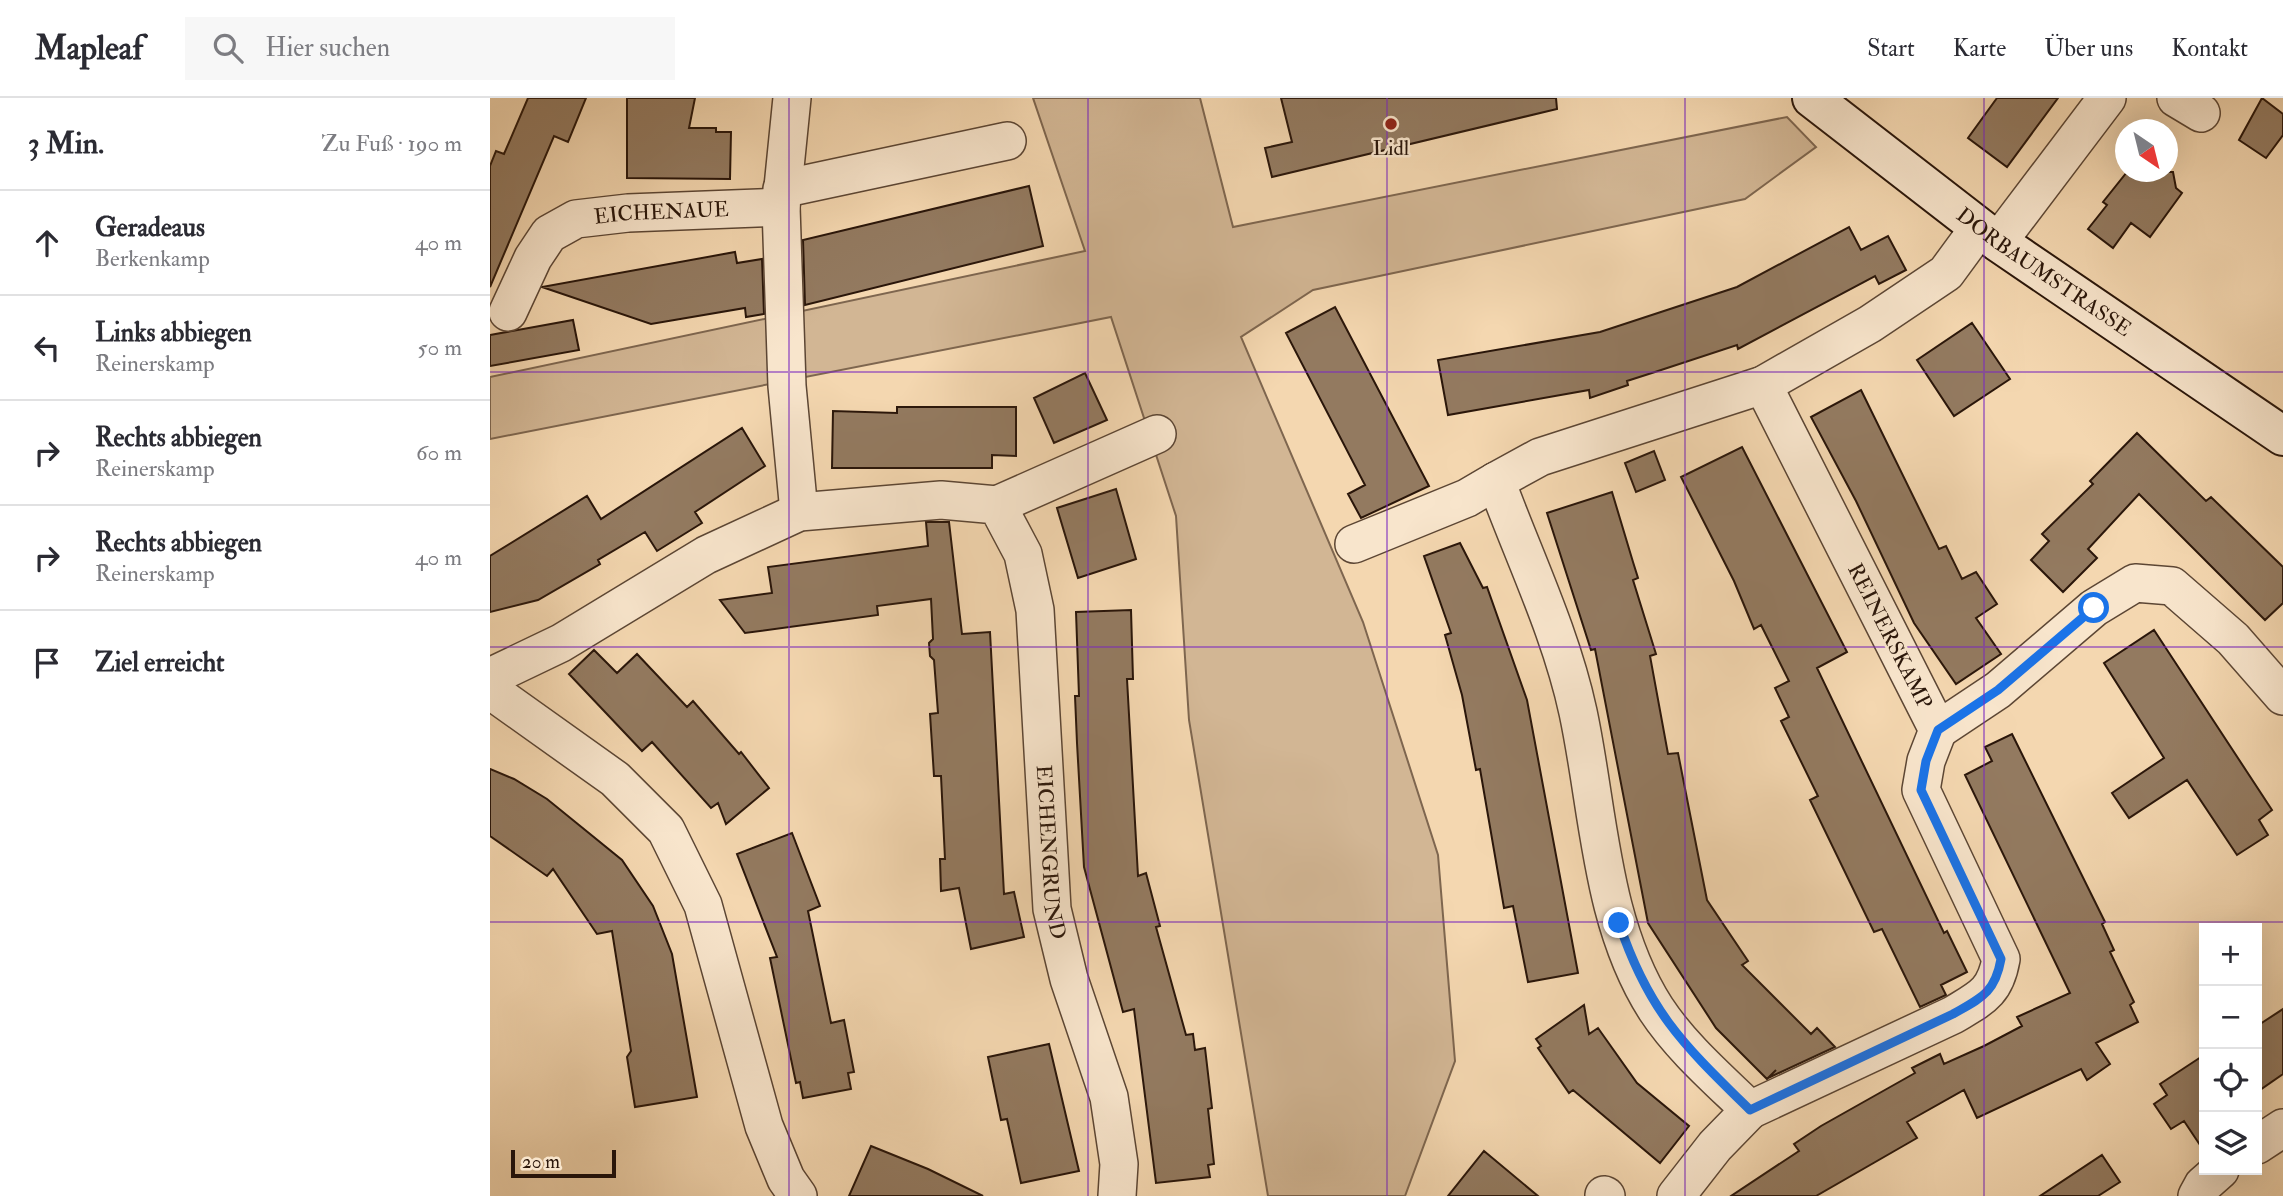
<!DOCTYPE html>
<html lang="de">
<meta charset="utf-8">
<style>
body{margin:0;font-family:"IM FELL Double Pica",serif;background:#f7f7f7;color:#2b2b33}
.controls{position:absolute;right:21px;bottom:21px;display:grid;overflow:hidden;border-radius:0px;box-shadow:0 7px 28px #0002}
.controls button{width:63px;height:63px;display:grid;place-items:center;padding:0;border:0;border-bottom:2px solid #e1e1e2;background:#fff;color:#2b2b33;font:35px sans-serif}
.compass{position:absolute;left:1625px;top:21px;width:63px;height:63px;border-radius:50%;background:#fff;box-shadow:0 7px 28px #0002;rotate:145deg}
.scale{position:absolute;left:21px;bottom:18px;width:105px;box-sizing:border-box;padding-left:7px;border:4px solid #2a160a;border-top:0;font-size:19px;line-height:24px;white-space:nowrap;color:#2a160a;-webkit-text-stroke:5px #f8e5cc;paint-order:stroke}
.stop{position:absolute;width:21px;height:21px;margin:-16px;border:5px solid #1a73e8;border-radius:50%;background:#fff}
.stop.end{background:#1a73e8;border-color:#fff;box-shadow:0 2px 7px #0008}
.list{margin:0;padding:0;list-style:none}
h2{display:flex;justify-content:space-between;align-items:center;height:91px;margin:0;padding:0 28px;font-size:30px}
h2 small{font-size:23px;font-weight:400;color:#7c7c81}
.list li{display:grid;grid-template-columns:46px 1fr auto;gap:21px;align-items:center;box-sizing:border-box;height:105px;padding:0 28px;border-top:2px solid #e1e1e2}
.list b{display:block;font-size:26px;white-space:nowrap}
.list p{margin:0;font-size:23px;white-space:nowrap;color:#7c7c81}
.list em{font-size:23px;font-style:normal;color:#7c7c81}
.icon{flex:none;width:38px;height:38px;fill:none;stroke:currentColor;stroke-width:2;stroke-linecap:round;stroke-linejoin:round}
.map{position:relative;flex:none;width:1793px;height:1098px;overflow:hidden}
header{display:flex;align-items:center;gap:42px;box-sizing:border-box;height:98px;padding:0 35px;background:#fff;border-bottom:2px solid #e1e1e2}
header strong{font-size:33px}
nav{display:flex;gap:38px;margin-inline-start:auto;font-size:24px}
.search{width:490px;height:63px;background:#f7f7f7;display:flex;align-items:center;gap:18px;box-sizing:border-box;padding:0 24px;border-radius:0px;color:#7c7c81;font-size:26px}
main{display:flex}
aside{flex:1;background:#fff}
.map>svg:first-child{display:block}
.green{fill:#d2b694;stroke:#7e664f;stroke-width:2}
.building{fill:#937a60;stroke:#2a160a;stroke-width:2}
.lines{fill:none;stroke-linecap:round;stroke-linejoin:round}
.street-casing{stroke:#5c4634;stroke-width:40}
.secondary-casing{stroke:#2a160a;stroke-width:42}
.street{stroke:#f8e5cc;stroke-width:37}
.secondary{stroke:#f8e5cc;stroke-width:38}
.route{stroke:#1a73e8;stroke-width:9}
.grid{fill:none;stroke:#7b2cbf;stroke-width:2;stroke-opacity:0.55}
.poi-dot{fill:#8f2418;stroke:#f8e5cc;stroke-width:2.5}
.labels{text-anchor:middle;stroke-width:5;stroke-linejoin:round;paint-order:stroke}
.poi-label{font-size:21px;fill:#2a160a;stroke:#f8e5cc}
.street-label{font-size:21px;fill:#2a160a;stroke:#f8e5cc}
</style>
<header>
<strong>Mapleaf</strong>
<div class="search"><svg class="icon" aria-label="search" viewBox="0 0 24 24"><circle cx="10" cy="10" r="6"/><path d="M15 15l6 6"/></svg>Hier suchen</div>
<nav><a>Start</a><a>Karte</a><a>Über uns</a><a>Kontakt</a></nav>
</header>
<main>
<aside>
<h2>3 Min.<small>Zu Fuß · 190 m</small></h2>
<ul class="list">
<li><svg class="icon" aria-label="ahead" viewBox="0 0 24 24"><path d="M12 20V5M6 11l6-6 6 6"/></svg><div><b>Geradeaus</b><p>Berkenkamp</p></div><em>40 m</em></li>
<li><svg class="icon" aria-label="left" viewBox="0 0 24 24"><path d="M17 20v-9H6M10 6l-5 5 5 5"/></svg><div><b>Links abbiegen</b><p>Reinerskamp</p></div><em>50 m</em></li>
<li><svg class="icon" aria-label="right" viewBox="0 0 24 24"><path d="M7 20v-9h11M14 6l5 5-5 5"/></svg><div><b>Rechts abbiegen</b><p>Reinerskamp</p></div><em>60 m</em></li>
<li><svg class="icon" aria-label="right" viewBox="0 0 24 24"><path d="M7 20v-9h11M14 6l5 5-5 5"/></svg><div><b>Rechts abbiegen</b><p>Reinerskamp</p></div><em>40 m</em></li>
<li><svg class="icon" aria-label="arrive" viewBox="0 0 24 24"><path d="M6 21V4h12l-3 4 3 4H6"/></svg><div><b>Ziel erreicht</b></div></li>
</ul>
</aside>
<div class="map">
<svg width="1793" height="1098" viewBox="0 0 1793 1098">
<rect width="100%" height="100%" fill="#f4d7b0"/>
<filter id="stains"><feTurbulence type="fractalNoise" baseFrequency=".00286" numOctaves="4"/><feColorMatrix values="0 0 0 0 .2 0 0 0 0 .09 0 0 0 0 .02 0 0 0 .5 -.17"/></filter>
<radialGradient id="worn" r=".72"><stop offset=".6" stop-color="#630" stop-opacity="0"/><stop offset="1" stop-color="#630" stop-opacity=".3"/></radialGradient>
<path class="green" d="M543,0H710L743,129L1297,19L1326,49L1255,101L823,192L751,239L873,524L948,757L965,963L915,1098H778L699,622L686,418L621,219L0,341V279L595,153Z"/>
<path class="building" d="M38,0H96L78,44L64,38L0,189V68L6,53L14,56Z
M137,0H205L199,30H226V34H241L240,81L137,80Z
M791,0H1066L1067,11L782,79L775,50L802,44Z
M1507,0H1568L1517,69L1478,40Z
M1772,0L1793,16V37L1776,60L1749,42Z
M1637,74H1683L1686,90L1692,95L1660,139L1641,125L1623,150L1598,131L1617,107L1613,104Z
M539,88L553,148L315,207L313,142Z
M1359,129L1371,152L1398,138L1416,172L1389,186L1385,178L1248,251L1247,247L1165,274L1137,283L1138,287L1100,300L1099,292L958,317L948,262L1110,234L1247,189Z
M245,154L247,165L272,161L274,216L256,219L255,210L161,226L52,189Z
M845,209L939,388L871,420L858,396L875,387L796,235Z
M83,222L89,252L0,268V237Z
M1482,225L1520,281L1464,318L1427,262Z
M595,275L617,322L564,345L544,300Z
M1371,292L1449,451L1456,448L1472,481L1486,474L1507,506L1486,520L1511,556L1466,586L1424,525L1366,403L1321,319Z
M407,309H526V358L502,357V370H342L343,313L407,315Z
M252,330L275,368L205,414L212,425L167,453L155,434L108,462L110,466L48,502L0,514V458L97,398L111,421Z
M1647,335L1716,403L1721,399L1793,469V505L1775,522L1649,396L1598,451L1607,460L1573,494L1541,462L1559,443L1552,436L1603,386L1600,383Z
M1252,349L1357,554L1327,570L1454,835L1457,833L1477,874L1451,887L1456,897L1430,909L1392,831L1384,834L1320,702L1328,698L1291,623L1299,619L1285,590L1299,583L1271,527L1264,531L1244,483L1191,379Z
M1164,353L1175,382L1146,394L1135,365Z
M626,391L646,461L588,480L567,410Z
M1122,394L1143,464L1148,480L1143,482L1166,556L1160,558L1178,656L1188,655L1217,802L1258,863L1252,867L1321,936L1327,930L1345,949L1278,980L1286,972L1277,981L1226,930L1158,825L1105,551L1101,552L1057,415Z
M436,424H459L472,536L500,534L514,796L524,794L534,839L481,851L469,790L451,793L450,761H455L451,678H444L440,616L448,615L444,562L440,558L439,545L443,541L441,501L387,508L388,517L255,535L230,502L282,495L278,469L438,448Z
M970,445L993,490L997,489L1037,602L1088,875L1038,884L1023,808L1014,810L990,671L986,672L972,597L955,537L961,535L934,458Z
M641,512L643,581H637L648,778L656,775L670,828L666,829L696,937L703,936L705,952L715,950L722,1010L718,1011L724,1066L718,1067L720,1079L666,1085L644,911L633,914L594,769L587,645L585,598H589L586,514Z
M1664,532L1782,712L1769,722L1778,737L1747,757L1697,682L1639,720L1622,695L1674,660L1614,565Z
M104,552L127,575L147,556L197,609L203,603L249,656L251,654L279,690L236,726L228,705L221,710L162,644L152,653L79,576Z
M1522,636L1615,824L1612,826L1624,852L1620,854L1644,904L1640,907L1648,924L1606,945L1620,966L1597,982L1591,971L1487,1020L1474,992L1417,1024L1427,1040L1326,1098H1241L1309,1053L1304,1046L1331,1028L1425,975L1422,970L1450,956L1454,966L1494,948L1532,928L1527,919L1580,895L1475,677L1502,663L1495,649Z
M0,671L24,681L57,701L132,762L163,808L182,856L207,999L145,1009L137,959L141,953L122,833L107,836L63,771L57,778L0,738Z
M302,735L330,808L318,813L341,925L354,922L364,974L358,975L361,991L313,1000L310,984L306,985L280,860L287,859L247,756Z
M1094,907L1099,936L1108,930L1147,985L1199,1028L1170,1065L1083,992L1079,995L1048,950L1051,948L1046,941Z
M1793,911V976L1767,994V928Z
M559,946L589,1073L531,1085L517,1021L511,1022L498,959Z
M1714,957V1053L1694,1023L1681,1031L1664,1006L1677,997L1670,986Z
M381,1048L438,1071L493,1098H359Z
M994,1053L1048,1098H958Z
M1612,1057L1630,1084L1608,1098H1550Z"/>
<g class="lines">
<defs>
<g id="street">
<path d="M302,0L291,109L297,288L309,414"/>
<path d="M1686,0L1711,15"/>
<path d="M292,91L517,43"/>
<path d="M1508,144L1617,0"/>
<path id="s1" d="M18,214L43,160L59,136L86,121L138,115L291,109"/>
<path d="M507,407L667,336"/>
<path d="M864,446L977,400L1006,383"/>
<path id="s2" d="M0,579L71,545L216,457L309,414L451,402L507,407L533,456L545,512L562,811L579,881L619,999L629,1066L627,1098"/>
<path d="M0,592L125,681L176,732L213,807L274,1028L296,1081L308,1098"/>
<path d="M1448,632L1508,592L1604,510L1645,485L1682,488L1743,541L1793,598"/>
<path d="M1260,1012L1463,917C1491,900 1505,895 1511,861L1431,692L1436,663L1448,632L1273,287"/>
<path d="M1767,1047L1793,1030"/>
<path d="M1114,1097L1116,1098"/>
<path d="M1186,1098L1225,1048L1260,1012C1227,980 1191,949 1166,911C1110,824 1109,712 1088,614C1071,535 1034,459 1006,383L1050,359L1273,287L1380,226L1456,175L1489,130"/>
<path d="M1707,1098L1713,1087L1730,1072"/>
</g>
<g id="secondary">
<path id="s3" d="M1322,0L1508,144L1793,338"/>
</g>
</defs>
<use href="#street" class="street-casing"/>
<use href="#secondary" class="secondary-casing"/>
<use href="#street" class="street"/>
<use href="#secondary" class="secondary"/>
</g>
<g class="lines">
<path class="route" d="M1129,825C1159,915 1195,948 1260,1012L1463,916C1491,900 1505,895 1511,861L1431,692L1436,663L1448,632L1508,592L1604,510"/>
</g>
<path class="grid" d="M299,0V1098M598,0V1098M897,0V1098M1195,0V1098M1494,0V1098M0,274H1793M0,549H1793M0,824H1793"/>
<circle class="poi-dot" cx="901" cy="26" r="7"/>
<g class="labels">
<g class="poi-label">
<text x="901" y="57">Lidl</text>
</g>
<g class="street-label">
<text dy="7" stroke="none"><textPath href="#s1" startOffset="205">EICHENAUE</textPath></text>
<text dy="7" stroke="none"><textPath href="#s3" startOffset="290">DORBAUMSTRASSE</textPath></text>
<text transform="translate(1400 538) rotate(63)" y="7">REINERSKAMP</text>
<text dy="7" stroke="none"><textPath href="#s2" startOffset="905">EICHENGRUND</textPath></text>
</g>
</g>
<rect width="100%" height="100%" filter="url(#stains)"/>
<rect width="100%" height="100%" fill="url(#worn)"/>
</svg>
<div class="controls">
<button>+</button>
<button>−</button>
<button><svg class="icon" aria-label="locate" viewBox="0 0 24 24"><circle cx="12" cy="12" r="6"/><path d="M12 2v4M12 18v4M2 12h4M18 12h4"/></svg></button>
<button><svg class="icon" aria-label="layers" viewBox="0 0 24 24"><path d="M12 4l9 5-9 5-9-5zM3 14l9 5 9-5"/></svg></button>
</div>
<svg class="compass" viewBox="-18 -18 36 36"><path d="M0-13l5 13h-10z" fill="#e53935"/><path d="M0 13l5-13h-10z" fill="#7c7c81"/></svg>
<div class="scale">20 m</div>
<div class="stop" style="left:1604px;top:510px"></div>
<div class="stop end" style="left:1129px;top:825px"></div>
</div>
</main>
